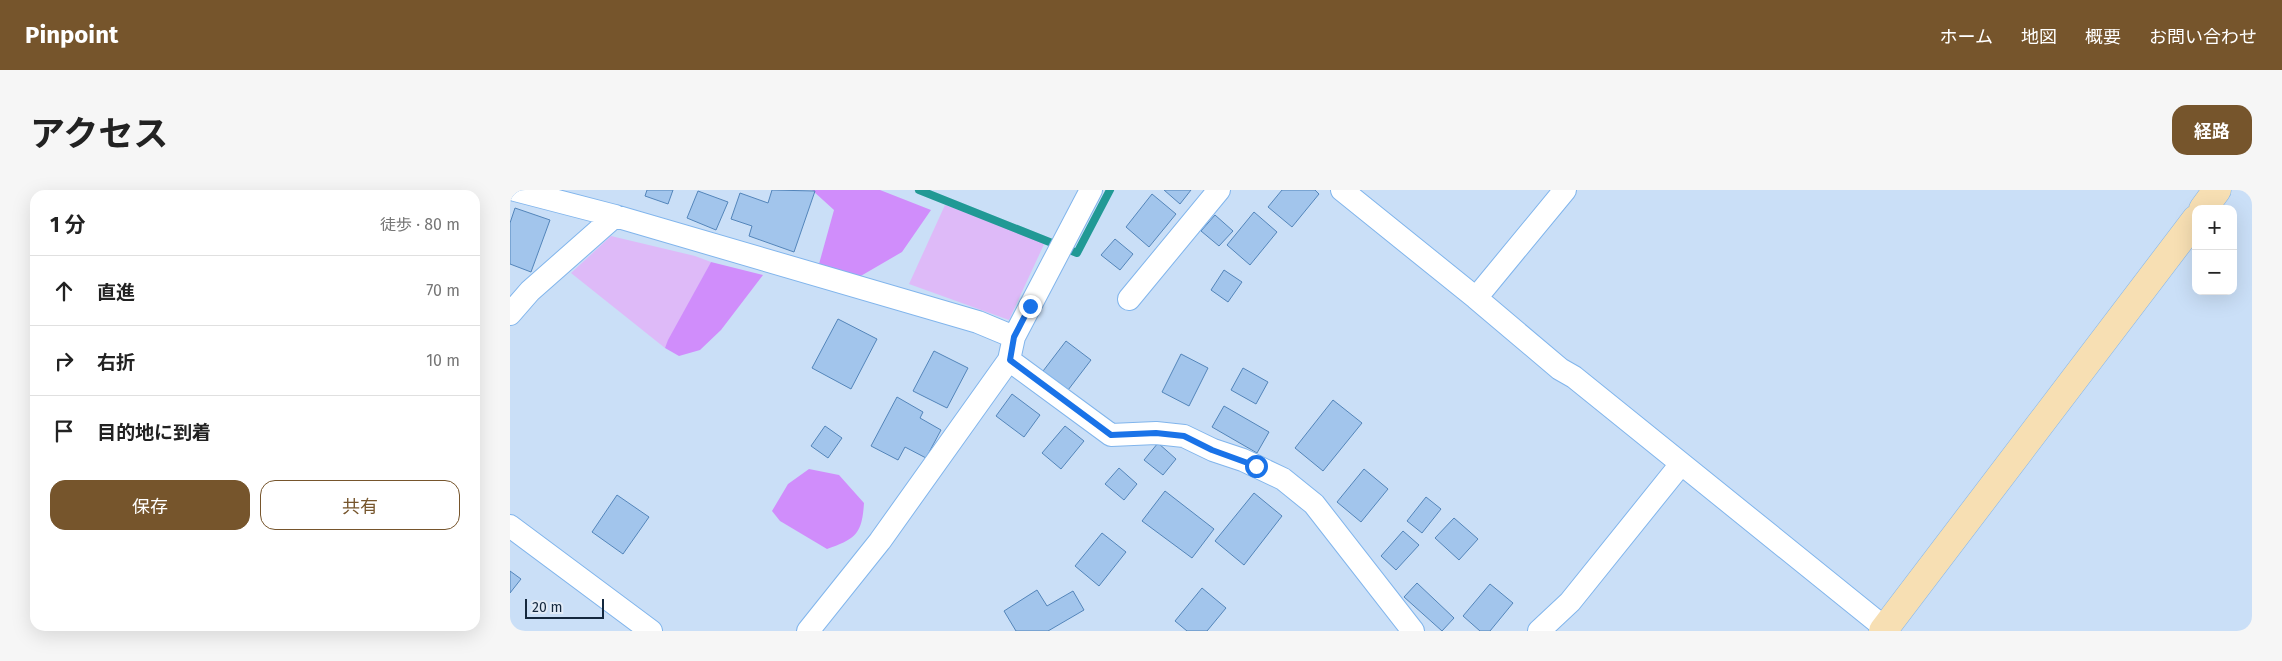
<!DOCTYPE html>
<html lang="ja">
<meta charset="utf-8">
<style>
body{margin:0;font-family:"Fira Sans","Noto Sans JP",sans-serif;background:#f6f6f6;color:#222}
.controls{position:absolute;right:15px;top:15px;display:grid;overflow:hidden;border-radius:10px;box-shadow:0 5px 20px #0002}
.controls button{width:45px;height:45px;display:grid;place-items:center;padding:0;border:0;border-bottom:1px solid #e0e0e0;background:#fff;color:#222;font:25px sans-serif}
.scale{position:absolute;left:15px;bottom:12px;width:79px;box-sizing:border-box;padding-left:5px;border:2px solid #14283e;border-top:0;font-size:14px;line-height:18px;white-space:nowrap;color:#14283e;-webkit-text-stroke:4px #e1ebf7;paint-order:stroke}
.stop{position:absolute;width:15px;height:15px;margin:-11px;border:4px solid #1a73e8;border-radius:50%;background:#fff}
.stop.end{background:#1a73e8;border-color:#fff;box-shadow:0 1px 5px #0008}
.list{margin:0;padding:0;list-style:none}
h2{display:flex;justify-content:space-between;align-items:center;height:65px;margin:0;padding:0 20px;font-size:21px}
h2 small{font-size:16px;font-weight:400;color:#767676}
.list li{display:grid;grid-template-columns:32px 1fr auto;gap:15px;align-items:center;box-sizing:border-box;height:70px;padding:0 20px;border-top:1px solid #e0e0e0}
.list b{display:block;font-size:19px;white-space:nowrap}
.list em{font-size:16px;font-style:normal;color:#767676}
.actions{display:flex;gap:10px;padding:15px 20px}
.actions a{flex:1;padding:11px 0;border:1px solid #76552c;border-radius:15px;text-align:center;font-size:18px;color:#76552c}
.actions .main{background:#76552c;color:#fff}
.icon{flex:none;width:28px;height:28px;fill:none;stroke:currentColor;stroke-width:2;stroke-linecap:round;stroke-linejoin:round}
.map{position:relative;flex:none;width:1742px;height:441px;overflow:hidden;border-radius:15px}
header{display:flex;align-items:center;gap:30px;box-sizing:border-box;height:70px;padding:0 25px;background:#76552c;color:#fff}
header strong{font-size:24px}
nav{display:flex;gap:28px;margin-inline-start:auto;font-size:18px}
.intro{display:flex;align-items:center;justify-content:space-between;box-sizing:border-box;height:120px;padding:0 30px}
h1{margin:0;font-size:35px}
.button{padding:12px 22px;border-radius:15px;background:#76552c;color:#fff;font-size:18px;font-weight:700}
main{display:flex;gap:30px;padding:0 30px}
aside{flex:1;background:#fff;border-radius:15px;box-shadow:0 5px 20px #0002}
.map>svg:first-child{display:block}
.green{fill:#debaf8}
.forest{fill:#d08dfb}
.lines{fill:none;stroke-linecap:round;stroke-linejoin:round}
.stream{stroke:#219995;stroke-width:8}
.building{fill:#a2c5ec;stroke:#5385ba}
.street-casing{stroke:#81b5ec;stroke-width:24}
.secondary-casing{stroke:#81b5ec;stroke-width:29}
.street{stroke:#fff;stroke-width:22}
.secondary{stroke:#f7dfb3;stroke-width:28}
.route{stroke:#1a73e8;stroke-width:6}
</style>
<header>
<strong>Pinpoint</strong>
<nav><a>ホーム</a><a>地図</a><a>概要</a><a>お問い合わせ</a></nav>
</header>
<div class="intro"><h1>アクセス</h1><a class="button">経路</a></div>
<main>
<aside>
<h2>1 分<small>徒歩 · 80 m</small></h2>
<ul class="list">
<li><svg class="icon" aria-label="ahead" viewBox="0 0 24 24"><path d="M12 20V5M6 11l6-6 6 6"/></svg><div><b>直進</b></div><em>70 m</em></li>
<li><svg class="icon" aria-label="right" viewBox="0 0 24 24"><path d="M7 20v-9h11M14 6l5 5-5 5"/></svg><div><b>右折</b></div><em>10 m</em></li>
<li><svg class="icon" aria-label="arrive" viewBox="0 0 24 24"><path d="M6 21V4h12l-3 4 3 4H6"/></svg><div><b>目的地に到着</b></div></li>
</ul>
<div class="actions"><a class="main">保存</a><a>共有</a></div>
</aside>
<div class="map">
<svg width="1742" height="441" viewBox="0 0 1742 441">
<rect width="100%" height="100%" fill="#cadff7"/>
<path class="green" d="M435,15L536,50L499,130L399,94Z
M101,46L185,66L201,72L155,158L61,83Z"/>
<path class="forest" d="M302,0H370L421,20L392,62L349,87L309,74L324,20Z
M201,72L253,85L211,140L190,160L169,166L155,158L158,150Z
M299,279L329,285L354,313C352,345 345,349 317,359L270,331L262,321L278,294Z"/>
<g class="lines">
<path class="stream" d="M409,0L567,63L600,0"/>
</g>
<path class="building" d="M137,0H163L158,14L135,6Z
M262,0L305,1L284,62L239,46L242,36L221,29L230,3L258,13Z
M654,0H681L670,14Z
M772,0H805L809,4L782,37L758,17Z
M188,1L218,12L206,40L177,28Z
M642,4L666,24L639,57L616,37Z
M5,18L40,30L21,82L0,74V33Z
M744,22L767,42L740,75L717,55Z
M705,25L723,41L709,56L691,41Z
M605,49L623,64L610,80L591,65Z
M714,80L732,92L718,112L701,100Z
M328,129L367,149L341,199L302,178Z
M556,151L581,170L555,204L530,185Z
M424,161L458,178L437,218L403,201Z
M671,164L698,178L679,216L652,202Z
M733,178L758,192L746,214L721,200Z
M502,204L530,225L514,247L486,226Z
M387,207L413,222L410,228L431,240L416,268L395,257L388,270L361,256Z
M823,210L852,233L813,281L785,258Z
M714,216L759,242L747,263L702,237Z
M315,236L332,248L318,268L301,256Z
M555,236L574,251L551,279L532,263Z
M648,253L666,269L653,285L634,270Z
M609,278L627,294L614,310L595,294Z
M854,279L878,299L851,332L827,312Z
M655,301L704,339L682,368L632,331Z
M744,303L772,326L734,375L705,351Z
M107,305L139,327L113,364L82,342Z
M916,307L931,319L912,343L897,331Z
M944,328L968,349L949,370L925,348Z
M893,341L909,355L886,380L871,366Z
M592,343L616,362L589,396L565,376Z
M0,381L11,389L0,403Z
M907,393L944,428L932,441L894,407Z
M980,394L1003,413L980,441H970L953,426Z
M692,398L716,418L697,441H677L665,431Z
M527,400L537,416L563,401L574,420L538,441H506L494,421Z"/>
<g class="lines">
<defs>
<path id="street" d="M5,0L105,26L468,132L504,147
M832,0L966,108L1050,179L1064,187L1375,438
M966,108L1055,0
M619,109L709,0
M0,124L20,101L105,26
M499,170L601,245L646,243L674,246L703,260L733,270L773,289L804,314L903,441
M0,336L141,441
M298,441L370,351L499,170L504,147L581,0
M1029,441L1060,412L1171,274"/>
<path id="secondary" d="M1693,19L1707,0
M1373,441L1686,29"/>
</defs>
<use href="#street" class="street-casing"/>
<use href="#secondary" class="secondary-casing"/>
<use href="#street" class="street"/>
<use href="#secondary" class="secondary"/>
</g>
<g class="lines">
<path class="route" d="M520,116L504,147L500,170L601,245L646,243L674,246L702,260L746,276"/>
</g>
</svg>
<div class="controls">
<button>+</button>
<button>−</button>
</div>
<div class="scale">20 m</div>
<div class="stop" style="left:746px;top:276px"></div>
<div class="stop end" style="left:520px;top:116px"></div>
</div>
</main>
